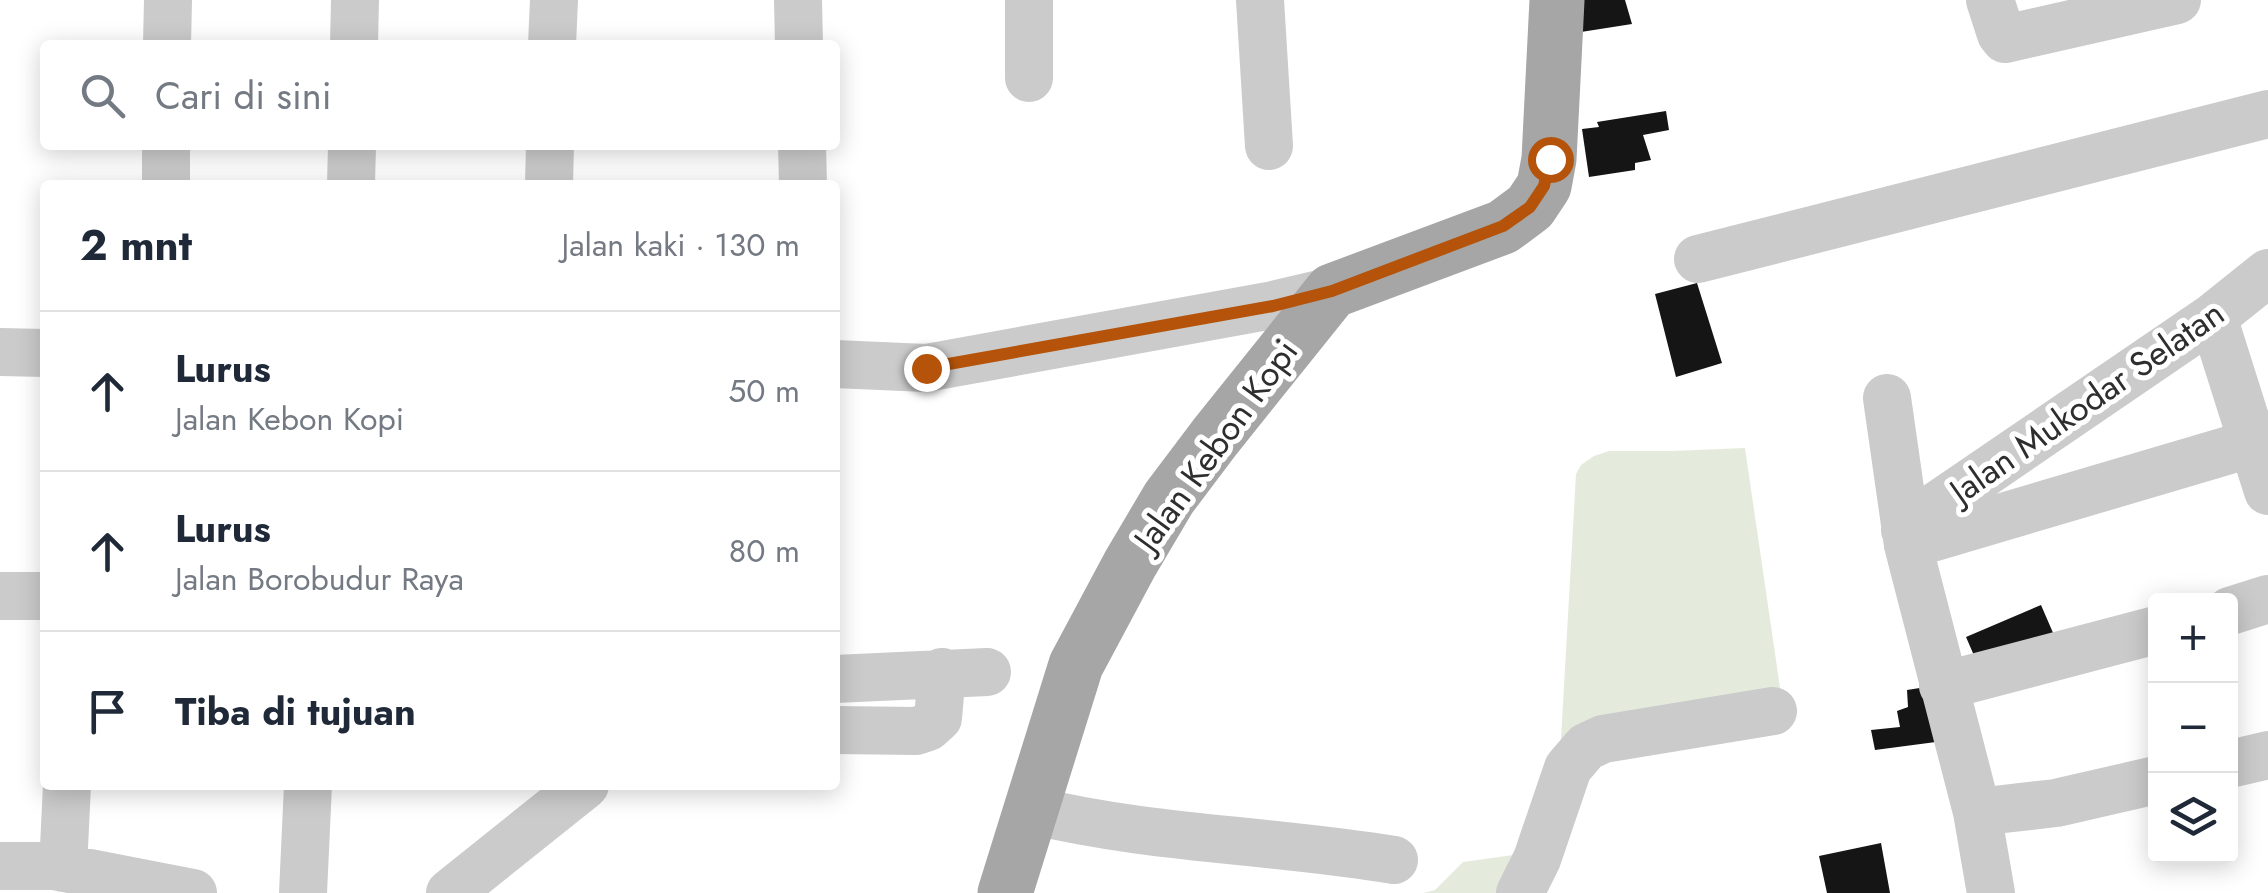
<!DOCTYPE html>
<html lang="id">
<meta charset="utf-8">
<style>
body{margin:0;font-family:Jost,sans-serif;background:#f2f2f3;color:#1f2937}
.controls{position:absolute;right:30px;bottom:30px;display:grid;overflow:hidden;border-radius:10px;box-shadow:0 5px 25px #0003}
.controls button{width:90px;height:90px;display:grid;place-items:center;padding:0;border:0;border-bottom:2px solid #e0e1e3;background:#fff;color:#1f2937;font:50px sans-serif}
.stop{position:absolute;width:30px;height:30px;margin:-22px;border:8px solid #b45309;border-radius:50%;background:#fff}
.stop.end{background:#b45309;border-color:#fff;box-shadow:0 2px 10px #0008}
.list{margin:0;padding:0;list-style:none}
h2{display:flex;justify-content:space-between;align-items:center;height:130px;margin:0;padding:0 40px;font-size:42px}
h2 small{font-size:32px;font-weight:400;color:#747a83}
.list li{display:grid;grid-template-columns:65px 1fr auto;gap:30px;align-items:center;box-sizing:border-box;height:160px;padding:0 40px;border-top:2px solid #e0e1e3}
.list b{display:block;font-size:38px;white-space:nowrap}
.list p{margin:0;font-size:32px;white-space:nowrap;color:#747a83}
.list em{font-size:32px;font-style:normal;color:#747a83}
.icon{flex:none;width:55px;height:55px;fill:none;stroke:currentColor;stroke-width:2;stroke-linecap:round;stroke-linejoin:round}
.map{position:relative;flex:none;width:2268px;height:893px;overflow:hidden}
.search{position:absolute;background:#fff;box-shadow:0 5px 25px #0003;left:40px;top:40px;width:800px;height:110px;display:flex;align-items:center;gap:25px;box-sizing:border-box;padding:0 35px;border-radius:10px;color:#747a83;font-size:38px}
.panel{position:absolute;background:#fff;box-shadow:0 5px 25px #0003;left:40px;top:180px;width:800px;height:610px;border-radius:10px}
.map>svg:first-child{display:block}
.green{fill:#e5ebdc}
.building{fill:#151515}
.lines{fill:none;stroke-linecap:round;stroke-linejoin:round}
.minor{stroke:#cbcbcb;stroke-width:48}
.major{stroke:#a6a6a6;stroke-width:55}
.route{stroke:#b45309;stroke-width:12}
.labels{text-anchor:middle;stroke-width:10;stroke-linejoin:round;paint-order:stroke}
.street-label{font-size:35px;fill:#2e2e2e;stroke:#fff}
</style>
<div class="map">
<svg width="2268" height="893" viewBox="0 0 2268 893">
<rect width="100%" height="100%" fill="#fff"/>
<path class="green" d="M1745,448L1784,715L1559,774L1576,474L1581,465L1594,456L1609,451H1672Z
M1535,852L1514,893H1423L1435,890L1463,862Z"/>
<path class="building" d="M1575,0H1625L1632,24L1581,32Z
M1666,111L1669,130L1643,135L1651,160L1635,163V170L1589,177L1582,129L1599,127L1597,122Z
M1697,283L1722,363L1676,377L1655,294Z
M2041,605L2057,642L1982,674L1966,637Z
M1939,685L1951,740L1875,750L1871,730L1900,727L1897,711L1908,707L1907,690Z
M1881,843L1890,893H1827L1819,856Z"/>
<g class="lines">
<path class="minor" d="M798,0L799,45
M1029,0V78
M1260,0L1269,146
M1990,0L2001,34L2005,39L2177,0
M167,45L168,0
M354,45L355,0
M552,45L554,0
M802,145L803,185
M166,185V145
M351,185L352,145
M549,185L550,145
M1698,259L2268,114
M2213,317L2268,491
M0,352L45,353
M835,364L926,368L1273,305L1332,291
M1887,398L1908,545L1977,812L1991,893
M1905,530L1920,517L2213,317L2268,273
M1908,545L2253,443
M0,596H45
M2230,611L2268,599
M835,679L987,672
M1943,686L2156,630
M835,730L916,731L928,727L938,718L942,672
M2230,764L2268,755
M1031,810C1149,839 1274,840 1394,860
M1977,812L2056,803L2156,780
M0,866H54L193,893
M63,868L67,785
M303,893L308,785
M450,893L585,785
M1520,893L1537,859L1568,768L1586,747L1603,739L1773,711"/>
<path class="major" d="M1005,893L1076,665L1130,564L1169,498L1215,437L1332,291L1503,227L1530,207L1544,186L1549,159L1557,0"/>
</g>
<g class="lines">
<path class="route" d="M926,368L1273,306L1332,291L1503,226L1530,207L1544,186L1550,159"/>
</g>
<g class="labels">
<g class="street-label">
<text transform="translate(2087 402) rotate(-35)" y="12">Jalan Mukodar Selatan</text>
<text transform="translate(1216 445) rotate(-54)" y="12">Jalan Kebon Kopi</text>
</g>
</g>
</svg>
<div class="controls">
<button>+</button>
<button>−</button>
<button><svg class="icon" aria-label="layers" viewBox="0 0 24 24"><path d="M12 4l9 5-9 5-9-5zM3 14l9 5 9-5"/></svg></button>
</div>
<div class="stop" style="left:1550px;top:159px"></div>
<div class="stop end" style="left:926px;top:368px"></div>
<div class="search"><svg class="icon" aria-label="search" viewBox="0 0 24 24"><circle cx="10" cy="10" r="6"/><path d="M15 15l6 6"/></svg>Cari di sini</div>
<section class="panel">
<h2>2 mnt<small>Jalan kaki · 130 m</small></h2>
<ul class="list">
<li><svg class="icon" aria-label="ahead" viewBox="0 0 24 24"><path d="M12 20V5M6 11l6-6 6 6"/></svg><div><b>Lurus</b><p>Jalan Kebon Kopi</p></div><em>50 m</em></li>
<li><svg class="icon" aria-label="ahead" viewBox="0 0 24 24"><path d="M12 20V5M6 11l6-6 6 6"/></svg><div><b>Lurus</b><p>Jalan Borobudur Raya</p></div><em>80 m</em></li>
<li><svg class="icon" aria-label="arrive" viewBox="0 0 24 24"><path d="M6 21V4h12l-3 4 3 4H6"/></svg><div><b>Tiba di tujuan</b></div></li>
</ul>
</section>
</div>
